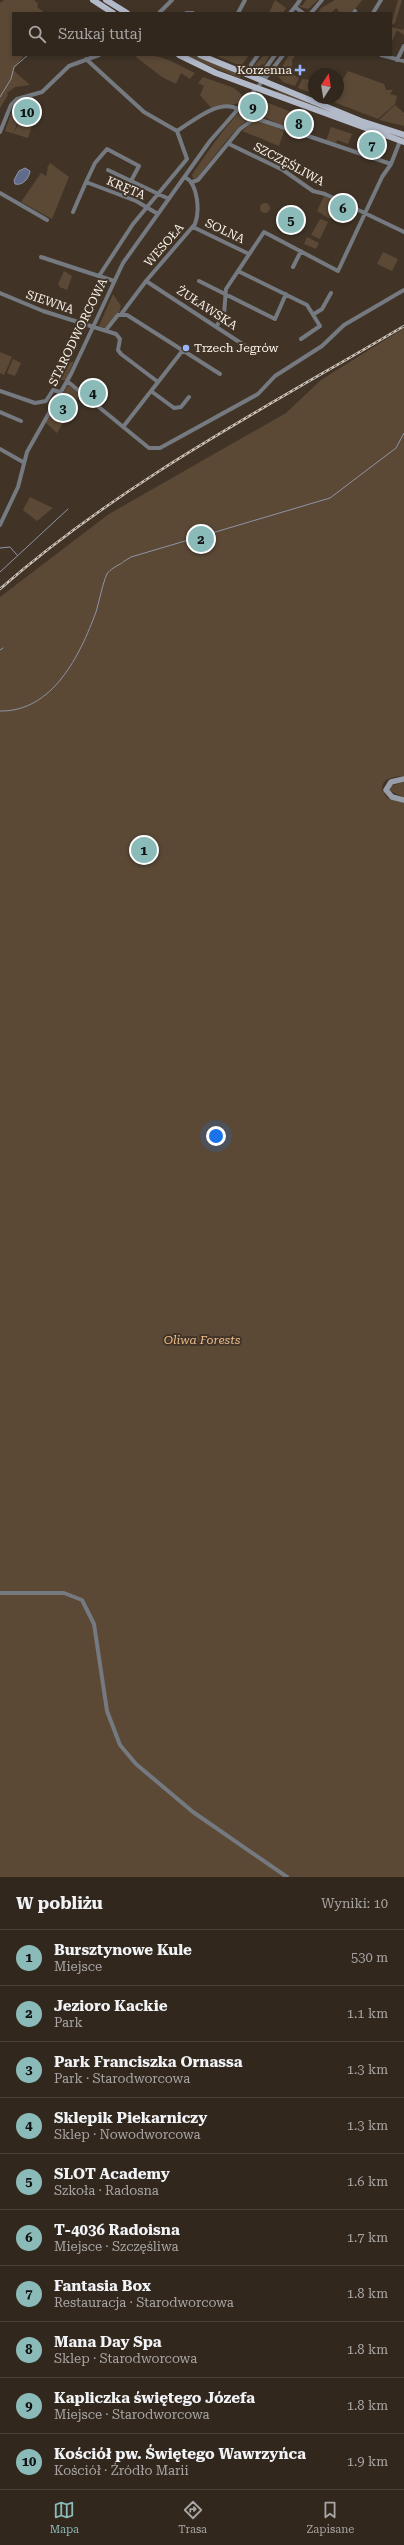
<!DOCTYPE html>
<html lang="pl">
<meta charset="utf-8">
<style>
body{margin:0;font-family:"Roboto Serif",serif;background:#3d332a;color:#f1f3f6}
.compass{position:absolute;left:308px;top:68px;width:36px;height:36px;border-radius:50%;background:#31271d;box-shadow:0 2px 6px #0003;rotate:12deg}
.you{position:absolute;left:216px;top:1136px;width:14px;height:14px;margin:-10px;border:3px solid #fff;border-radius:50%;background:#1a73e8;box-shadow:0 0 0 6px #1a73e833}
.badge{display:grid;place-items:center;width:26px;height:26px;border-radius:50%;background:#8bbbb9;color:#111;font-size:13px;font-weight:700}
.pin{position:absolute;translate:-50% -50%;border:2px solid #fff;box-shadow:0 1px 4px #0006}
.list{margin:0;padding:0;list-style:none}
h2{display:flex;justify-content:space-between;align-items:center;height:52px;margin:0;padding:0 16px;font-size:17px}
h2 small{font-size:13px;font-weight:400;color:#a8a5a4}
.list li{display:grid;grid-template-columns:26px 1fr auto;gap:12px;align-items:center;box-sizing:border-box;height:56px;padding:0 16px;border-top:1px solid #4c443b}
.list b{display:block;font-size:15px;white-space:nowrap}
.list p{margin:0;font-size:13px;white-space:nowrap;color:#a8a5a4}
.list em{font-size:13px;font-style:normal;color:#a8a5a4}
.icon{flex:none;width:22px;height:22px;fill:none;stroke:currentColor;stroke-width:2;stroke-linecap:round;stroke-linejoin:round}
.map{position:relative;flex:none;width:404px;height:1877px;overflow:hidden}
.search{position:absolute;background:#31271d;box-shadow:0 2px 6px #0003;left:12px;right:12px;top:12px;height:44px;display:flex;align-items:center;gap:10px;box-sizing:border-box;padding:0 14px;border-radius:0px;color:#a8a5a4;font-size:15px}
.sheet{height:612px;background:#31271d}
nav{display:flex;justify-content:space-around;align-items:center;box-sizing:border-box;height:56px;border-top:1px solid #4c443b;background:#31271d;font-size:11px;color:#a8a5a4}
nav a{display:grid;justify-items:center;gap:2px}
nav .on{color:#8bbbb9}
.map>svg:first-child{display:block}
.green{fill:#5b4936;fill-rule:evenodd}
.water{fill:#5f6c8b;stroke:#8e94a8}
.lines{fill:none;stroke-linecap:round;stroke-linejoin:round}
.stream{stroke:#8e94a8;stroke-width:1}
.street{stroke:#757980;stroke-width:4}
.secondary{stroke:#989daa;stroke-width:5.5}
.primary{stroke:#b2b9c9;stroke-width:6}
.rail-casing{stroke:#cbc2b9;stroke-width:2.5}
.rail{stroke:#413427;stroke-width:1;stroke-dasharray:3;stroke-linecap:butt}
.poi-dot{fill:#97b6fd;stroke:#413427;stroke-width:1.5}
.labels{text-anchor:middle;stroke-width:4;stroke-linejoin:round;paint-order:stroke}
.poi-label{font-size:12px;fill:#fbf3eb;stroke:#413427;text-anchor:end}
.street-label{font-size:12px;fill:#fbf3eb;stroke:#413427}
.park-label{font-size:12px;font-style:italic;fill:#ebbc8d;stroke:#413427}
</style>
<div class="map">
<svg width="404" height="1877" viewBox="0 0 404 1877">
<rect width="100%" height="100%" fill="#413427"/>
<path class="green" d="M4,0H34L38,4L37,7L45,13H13V55H24L13,70L30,85L15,87L7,93L8,95L0,108V3Z
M275,0L286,8L283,13H269Z
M306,0H318L308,9L300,7L299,4L302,6Z
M335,0H362L352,13H340L336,8L331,13H318L321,8Z
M398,0H402L395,23L391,25Z
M391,27L403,30L404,28V35L397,30L391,44Z
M138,55C163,54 174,63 195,73L190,79L181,73L176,84L162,77L136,57Z
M183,55H193L241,75L240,78Z
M214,55H254H249L241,66Z
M264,55H270L264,65L262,64L256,70L252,68Z
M289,55H296L292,60V74L299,78L295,86L283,82L277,75Z
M348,71L384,84L386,90H393L390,94L397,96L395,104L378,119L323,98H338V87Z
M203,77L234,88L242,95L240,103L212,109L200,95L204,86L198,83Z
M302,79L314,80V94L298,88Z
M277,90L404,137V140L276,93Z
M32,97L41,107L33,122L28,138L5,131L14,105L20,100ZM32,98L25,104L38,112L32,121L22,118L13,134L20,117L15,113L18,103Z
M258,99L299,115L295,129C282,130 270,116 257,116C241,117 207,166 197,179L193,178L192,175C203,159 240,102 258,99Z
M395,105L404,113V126L379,120Z
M259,120L284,131L279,146L242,131L254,121Z
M331,127L352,134L348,144L337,140L336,143L326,141Z
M50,163L69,177L52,219L21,202L41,173L46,176L48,169L47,168Z
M324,196L338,203L330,219L317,211Z
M260 208a5 5 0 1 1 10 0a5 5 0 1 1-10 0Z
M320,219L328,222L320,239L311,235Z
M307,237L319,243L316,249L304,244Z
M383,252L398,259L392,271L377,264Z
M64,271L72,276L67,290L60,287L58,284Z
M113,294L121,306L119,313L105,328L99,326Z
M404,328V776C394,777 382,777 382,790L387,798L404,803V1877H0V597L109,514L286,413L321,380Z
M0,352L12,357L4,375L0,373Z
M13,359L21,363L15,376L7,373Z
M74,361L66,380H60L59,376L63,366Z
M68,385L80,394L57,433L45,422Z
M30,497L53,508L37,521L23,510Z
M404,782V797L390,791L391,786Z"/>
<path class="water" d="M25,168L30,171C29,179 22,186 15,184L14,180L19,171Z"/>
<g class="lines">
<path class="stream" d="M0,97L11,79L14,67L28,55
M0,548L10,547L17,555
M123,562L131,557L330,498L396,448L404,433
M0,572L68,509
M0,650L3,648
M0,711C53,712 80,655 96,612C99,602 103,582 107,574C110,569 117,566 122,563"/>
<path class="street" d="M300,0L295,7L303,13
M159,13L172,0
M186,13H193
M238,13L245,0
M290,13L295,7
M311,13L322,0
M354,13L355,11
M373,13L381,0
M381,55L404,61
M86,59L144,112L177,131L187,159
M397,60L404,46
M251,65L258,55
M261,80L265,69L275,55
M177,131C192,122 219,98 238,109
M0,132L11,105L17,99L42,92L69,66L99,55
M229,144L283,170L313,191L325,194L404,232
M108,170L169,199
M86,182L95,163L107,149L139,166L131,181
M192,182L198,180L240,129L255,118L391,164
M0,193L47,220
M73,212L86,182L136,201L158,214
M193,227L249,254
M41,257L114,281
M293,267L301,251
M238,271L307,305L320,326L301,339
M99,276L133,224L187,159
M146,281L256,353
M199,281L275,319L286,294
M0,293L43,311L116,334L120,339L118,350L121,354L158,382
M122,313L146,281L195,224C200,211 198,184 185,177
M314,314L322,309L331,293
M216,327L224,314L226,289L264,232L338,271L382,177L391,164L400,141
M106,330L118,315H127L220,374
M67,381L149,448H160L258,394L275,376L322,346L344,325L404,290
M0,391L35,403L46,401L53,390L60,392
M151,391L174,408L181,407L189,397
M0,412L21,421
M123,427L183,350
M0,449L23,462
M0,525L18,487L27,452L71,374L123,263L210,141L268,75L283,55
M0,1593H64L82,1600L94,1624L107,1711L120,1745L136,1764L193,1812L287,1877"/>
<path class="secondary" d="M404,779L391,782L386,790L392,797L404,800"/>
<path class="primary" d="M93,0L113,13
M106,0L127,13
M179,55L216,73L404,142
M200,55L361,121L404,135"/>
<defs>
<path id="rail" d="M0,589C122,482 265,408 404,326"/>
</defs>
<use href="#rail" class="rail-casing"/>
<use href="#rail" class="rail"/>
</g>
<g class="poi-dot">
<path d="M298 64h4v4h4v4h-4v4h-4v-4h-4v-4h4z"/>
<circle cx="186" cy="348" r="4"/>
</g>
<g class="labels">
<g class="poi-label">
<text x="292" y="74">Korzenna</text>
<text x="194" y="352" text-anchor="start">Trzech Jegrów</text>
</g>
<g class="street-label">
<text transform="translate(289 164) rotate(28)" y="4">SZCZĘŚLIWA</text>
<text transform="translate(126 188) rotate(23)" y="4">KRĘTA</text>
<text transform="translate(225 231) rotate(25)" y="4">SOLNA</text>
<text transform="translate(164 245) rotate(-49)" y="4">WESOŁA</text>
<text transform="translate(50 302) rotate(19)" y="4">SIEWNA</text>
<text transform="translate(207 308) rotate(33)" y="4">ŻUŁAWSKA</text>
<text transform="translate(78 332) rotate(-64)" y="4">STARODWORCOWA</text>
</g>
<g class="park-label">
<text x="202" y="1344">Oliwa Forests</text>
</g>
</g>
</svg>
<svg class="compass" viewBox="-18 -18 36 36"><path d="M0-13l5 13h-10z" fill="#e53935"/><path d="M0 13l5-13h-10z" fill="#a8a5a4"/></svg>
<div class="you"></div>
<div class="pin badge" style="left:144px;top:850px">1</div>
<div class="pin badge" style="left:201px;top:539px">2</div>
<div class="pin badge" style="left:63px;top:408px">3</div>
<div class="pin badge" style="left:93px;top:393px">4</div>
<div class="pin badge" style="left:291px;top:220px">5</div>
<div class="pin badge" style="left:343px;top:208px">6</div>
<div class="pin badge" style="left:372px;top:145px">7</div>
<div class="pin badge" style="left:299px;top:124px">8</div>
<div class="pin badge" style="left:253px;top:107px">9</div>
<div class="pin badge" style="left:27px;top:112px">10</div>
<div class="search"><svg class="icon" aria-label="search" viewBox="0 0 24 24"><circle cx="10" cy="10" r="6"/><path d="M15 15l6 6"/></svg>Szukaj tutaj</div>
</div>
<section class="sheet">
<h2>W pobliżu<small>Wyniki: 10</small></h2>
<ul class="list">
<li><span class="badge">1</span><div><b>Bursztynowe Kule</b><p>Miejsce</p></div><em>530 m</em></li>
<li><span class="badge">2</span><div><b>Jezioro Kackie</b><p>Park</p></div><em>1.1 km</em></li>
<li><span class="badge">3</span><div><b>Park Franciszka Ornassa</b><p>Park · Starodworcowa</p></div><em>1.3 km</em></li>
<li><span class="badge">4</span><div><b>Sklepik Piekarniczy</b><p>Sklep · Nowodworcowa</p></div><em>1.3 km</em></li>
<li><span class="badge">5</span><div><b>SLOT Academy</b><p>Szkoła · Radosna</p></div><em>1.6 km</em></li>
<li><span class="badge">6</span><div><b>T-4036 Radoisna</b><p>Miejsce · Szczęśliwa</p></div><em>1.7 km</em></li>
<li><span class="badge">7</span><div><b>Fantasia Box</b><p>Restauracja · Starodworcowa</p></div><em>1.8 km</em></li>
<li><span class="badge">8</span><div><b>Mana Day Spa</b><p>Sklep · Starodworcowa</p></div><em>1.8 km</em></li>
<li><span class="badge">9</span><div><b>Kapliczka świętego Józefa</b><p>Miejsce · Starodworcowa</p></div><em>1.8 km</em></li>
<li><span class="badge">10</span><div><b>Kościół pw. Świętego Wawrzyńca</b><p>Kościół · Źródło Marii</p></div><em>1.9 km</em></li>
</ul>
</section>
<nav>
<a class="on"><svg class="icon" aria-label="map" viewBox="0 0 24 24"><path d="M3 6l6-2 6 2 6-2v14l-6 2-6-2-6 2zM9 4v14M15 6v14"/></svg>Mapa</a>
<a><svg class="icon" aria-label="directions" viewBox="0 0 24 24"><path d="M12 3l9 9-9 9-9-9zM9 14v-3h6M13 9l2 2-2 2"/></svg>Trasa</a>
<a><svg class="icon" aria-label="saved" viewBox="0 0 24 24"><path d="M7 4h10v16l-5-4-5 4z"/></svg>Zapisane</a>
</nav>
